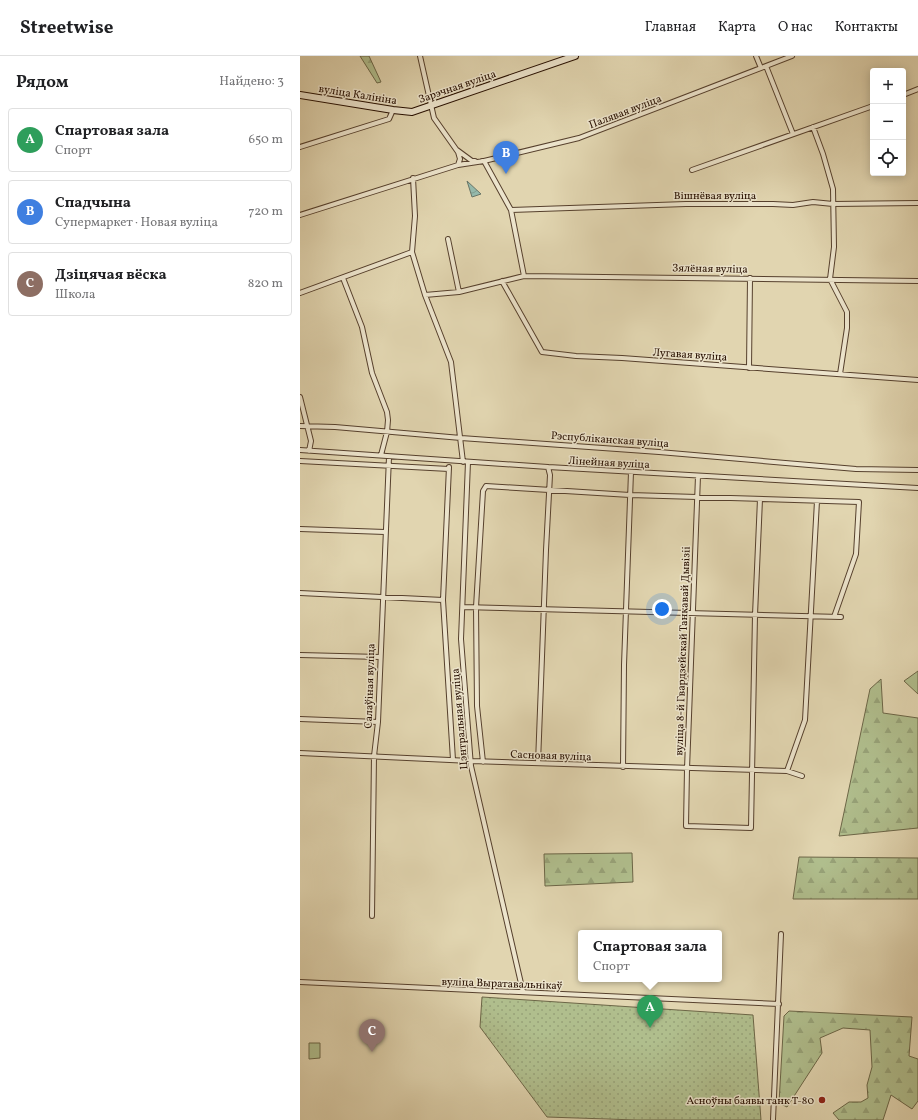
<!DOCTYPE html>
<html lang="ru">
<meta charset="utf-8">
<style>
body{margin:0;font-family:Vollkorn,serif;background:#f6f6f6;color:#202124}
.controls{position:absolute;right:12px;top:12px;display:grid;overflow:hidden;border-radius:4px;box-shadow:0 2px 10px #0003}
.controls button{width:36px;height:36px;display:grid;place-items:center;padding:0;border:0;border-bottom:1px solid #e0e0e0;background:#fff;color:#202124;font:20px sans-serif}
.you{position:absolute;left:362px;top:553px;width:14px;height:14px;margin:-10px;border:3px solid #fff;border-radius:50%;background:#1a73e8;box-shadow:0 0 0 6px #1a73e833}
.badge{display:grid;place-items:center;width:26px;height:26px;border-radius:50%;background:#8f2418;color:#fff;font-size:13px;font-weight:700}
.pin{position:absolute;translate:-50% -33px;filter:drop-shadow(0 1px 2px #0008)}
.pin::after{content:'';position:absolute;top:21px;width:14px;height:12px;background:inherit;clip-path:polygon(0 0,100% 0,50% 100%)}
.popup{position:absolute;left:278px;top:874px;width:144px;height:52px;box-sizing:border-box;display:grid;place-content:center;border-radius:4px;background:#fff;filter:drop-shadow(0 1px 3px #0005);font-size:13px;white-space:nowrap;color:#757577}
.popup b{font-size:15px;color:#202124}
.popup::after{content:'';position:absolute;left:50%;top:100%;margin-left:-8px;border:8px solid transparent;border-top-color:#fff}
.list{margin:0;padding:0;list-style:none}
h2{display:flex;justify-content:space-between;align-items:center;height:52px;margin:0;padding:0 16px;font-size:17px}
h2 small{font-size:13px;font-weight:400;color:#757577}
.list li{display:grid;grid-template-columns:26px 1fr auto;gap:12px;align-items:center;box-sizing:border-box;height:64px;margin:0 8px 8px;padding:0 8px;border:1px solid #e0e0e0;border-radius:4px}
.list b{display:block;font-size:15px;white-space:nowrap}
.list p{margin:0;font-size:13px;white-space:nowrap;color:#757577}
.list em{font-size:13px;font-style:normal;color:#757577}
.icon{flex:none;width:22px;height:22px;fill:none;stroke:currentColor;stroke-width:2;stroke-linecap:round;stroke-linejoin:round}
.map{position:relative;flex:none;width:618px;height:1064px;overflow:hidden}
header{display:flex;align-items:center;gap:24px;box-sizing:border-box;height:56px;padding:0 20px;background:#fff;border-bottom:1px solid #e0e0e0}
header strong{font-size:19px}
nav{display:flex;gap:22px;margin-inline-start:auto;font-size:14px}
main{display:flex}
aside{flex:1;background:#fff}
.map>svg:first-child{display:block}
.grass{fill:#b0be8d;stroke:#6c6647}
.forest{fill:url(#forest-firs);stroke:#6c6647}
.park{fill:url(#park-dots);stroke:#6c6647}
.water{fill:url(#water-waves);stroke:#687567}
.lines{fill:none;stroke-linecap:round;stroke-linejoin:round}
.minor-casing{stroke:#56402d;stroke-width:6}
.secondary-casing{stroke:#270f01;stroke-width:8}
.minor{stroke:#ece4cc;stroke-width:4}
.secondary{stroke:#ece4cc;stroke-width:6}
.poi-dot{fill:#8f2418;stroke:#ece4cc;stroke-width:1.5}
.labels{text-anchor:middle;stroke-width:3;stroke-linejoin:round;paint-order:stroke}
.street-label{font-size:11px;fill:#270f01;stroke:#ece4cc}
.poi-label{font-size:11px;fill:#270f01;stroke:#ece4cc;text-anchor:end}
</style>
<header>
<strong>Streetwise</strong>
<nav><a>Главная</a><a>Карта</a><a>О нас</a><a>Контакты</a></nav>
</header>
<main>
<aside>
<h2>Рядом<small>Найдено: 3</small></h2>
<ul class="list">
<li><span class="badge" style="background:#2e9e5b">A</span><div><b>Спартовая зала</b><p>Спорт</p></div><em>650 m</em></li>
<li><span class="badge" style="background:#3f7fe0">B</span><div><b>Спадчына</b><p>Супермаркет · Новая вуліца</p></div><em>720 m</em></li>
<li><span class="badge" style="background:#8d6e63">C</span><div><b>Дзіцячая вёска</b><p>Школа</p></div><em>820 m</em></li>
</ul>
</aside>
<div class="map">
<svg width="618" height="1064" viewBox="0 0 618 1064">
<defs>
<pattern id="forest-firs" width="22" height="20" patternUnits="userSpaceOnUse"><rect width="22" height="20" fill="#b0be8d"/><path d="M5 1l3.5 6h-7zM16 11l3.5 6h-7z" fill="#97a278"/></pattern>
<pattern id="park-dots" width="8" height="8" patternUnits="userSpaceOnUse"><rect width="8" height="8" fill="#b0be8d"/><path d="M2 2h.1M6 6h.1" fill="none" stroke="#97a278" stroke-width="1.8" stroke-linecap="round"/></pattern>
<pattern id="water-waves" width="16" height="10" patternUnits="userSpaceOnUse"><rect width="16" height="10" fill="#94b9ab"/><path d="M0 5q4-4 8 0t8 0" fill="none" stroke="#809e91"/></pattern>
</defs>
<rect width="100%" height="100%" fill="#e1d5b0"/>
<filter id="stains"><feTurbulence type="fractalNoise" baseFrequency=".005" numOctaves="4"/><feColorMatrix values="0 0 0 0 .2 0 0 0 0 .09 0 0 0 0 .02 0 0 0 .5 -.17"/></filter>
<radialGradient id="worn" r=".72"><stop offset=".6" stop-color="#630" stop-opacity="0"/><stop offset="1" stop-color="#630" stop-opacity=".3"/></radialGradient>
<path class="grass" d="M9,987H20V1002L9,1003Z"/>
<path class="forest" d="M60,0H69L81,26L77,27Z
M618,615V638L604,625Z
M581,623L583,657L618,662V772L539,780L570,633Z
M332,797L333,826L245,830L244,798Z
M499,801L618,802V843H493Z
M489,955L612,961L609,1000L618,1003V1045L612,1053L591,1039L583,1064H539L533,1057L549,1046H561L568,1042L567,1029L572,1011L570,974L543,972L520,982L522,997L487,1051L479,1047L484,960Z"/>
<path class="park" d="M182,941L453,959L461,1064H337L247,1061L180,971Z"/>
<path class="water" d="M167,125L181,138L172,141Z"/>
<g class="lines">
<defs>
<path id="minor" d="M120,0L134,62L158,96L160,103L158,109
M456,0L461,12
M466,10L493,78
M603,39L618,33
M513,71L523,98L533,133L534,191L530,223L547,256V272L540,318
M0,91L89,63L93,54
M157,94L172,105H175
M182,105H184L211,154L224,220
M392,114L573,50
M113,122L115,160L112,196L125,239L151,306L163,406
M211,154L386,148H473L493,149L513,146L533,148L618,147
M0,159L158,109L184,105L279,82L492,0
M148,183L159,236
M43,222L62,271L72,317L87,356L88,364L87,376L81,399
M202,225L242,296L276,300L322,302L618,324
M0,237L112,196
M125,239L159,236L224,220L618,225
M449,312L450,222
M0,341L11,385L9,395
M0,370L35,371L161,382L359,396L556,413L618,414
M0,394L248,411L618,432
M0,405L149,413
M168,406L161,583L171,710L223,936
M149,411L143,544L153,704
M398,420L387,713L386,770L451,772L455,559L460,443
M0,473L85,476
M0,537L143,544
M163,551L541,561
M0,599L80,601
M0,663L78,666
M0,697L171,705L487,715L502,720
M183,706L177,650L176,551L183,435L186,430L330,439L559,446L556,498L534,561
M238,707L246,494L250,419L248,411
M323,711L324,609L331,416
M487,715L505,664L517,445
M72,860L74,700L78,666L89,401
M0,926L479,948
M473,1064L481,878"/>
<path id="secondary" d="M0,39L93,54L112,56L275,0"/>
</defs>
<use href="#minor" class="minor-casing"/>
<use href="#secondary" class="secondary-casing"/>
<use href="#minor" class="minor"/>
<use href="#secondary" class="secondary"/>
</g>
<circle class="poi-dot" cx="522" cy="1044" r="4"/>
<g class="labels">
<g class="street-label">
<text transform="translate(157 30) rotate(-19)" y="4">Зарэчная вуліца</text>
<text transform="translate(58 38) rotate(9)" y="4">вуліца Калініна</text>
<text transform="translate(325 55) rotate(-21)" y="4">Палявая вуліца</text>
<text x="415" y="143">Вішнёвая вуліца</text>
<text transform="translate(410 212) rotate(1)" y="4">Зялёная вуліца</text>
<text transform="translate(390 298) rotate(4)" y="4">Лугавая вуліца</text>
<text transform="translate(310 383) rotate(4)" y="4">Рэспубліканская вуліца</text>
<text transform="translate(309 406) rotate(3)" y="4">Лінейная вуліца</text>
<text transform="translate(382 595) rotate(-88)" y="4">вуліца 8-й Гвардзейскай Танкавай Дывізіі</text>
<text transform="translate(69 630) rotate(-88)" y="4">Салаўіная вуліца</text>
<text transform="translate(159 663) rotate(-95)" y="4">Цэнтральная вуліца</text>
<text transform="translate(251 699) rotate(2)" y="4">Сасновая вуліца</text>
<text transform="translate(202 927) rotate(2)" y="4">вуліца Выратавальнікаў</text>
</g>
<g class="poi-label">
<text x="514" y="1048">Асноўны баявы танк Т-80</text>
</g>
</g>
<rect width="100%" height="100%" filter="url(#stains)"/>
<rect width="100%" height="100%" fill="url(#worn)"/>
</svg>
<div class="controls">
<button>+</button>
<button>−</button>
<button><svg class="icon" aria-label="locate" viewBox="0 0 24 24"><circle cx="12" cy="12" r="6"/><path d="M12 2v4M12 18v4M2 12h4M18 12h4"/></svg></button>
</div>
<div class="you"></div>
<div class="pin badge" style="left:350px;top:972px;background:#2e9e5b">A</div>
<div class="popup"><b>Спартовая зала</b>Спорт</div>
<div class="pin badge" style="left:206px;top:118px;background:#3f7fe0">B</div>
<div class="pin badge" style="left:72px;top:996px;background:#8d6e63">C</div>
</div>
</main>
